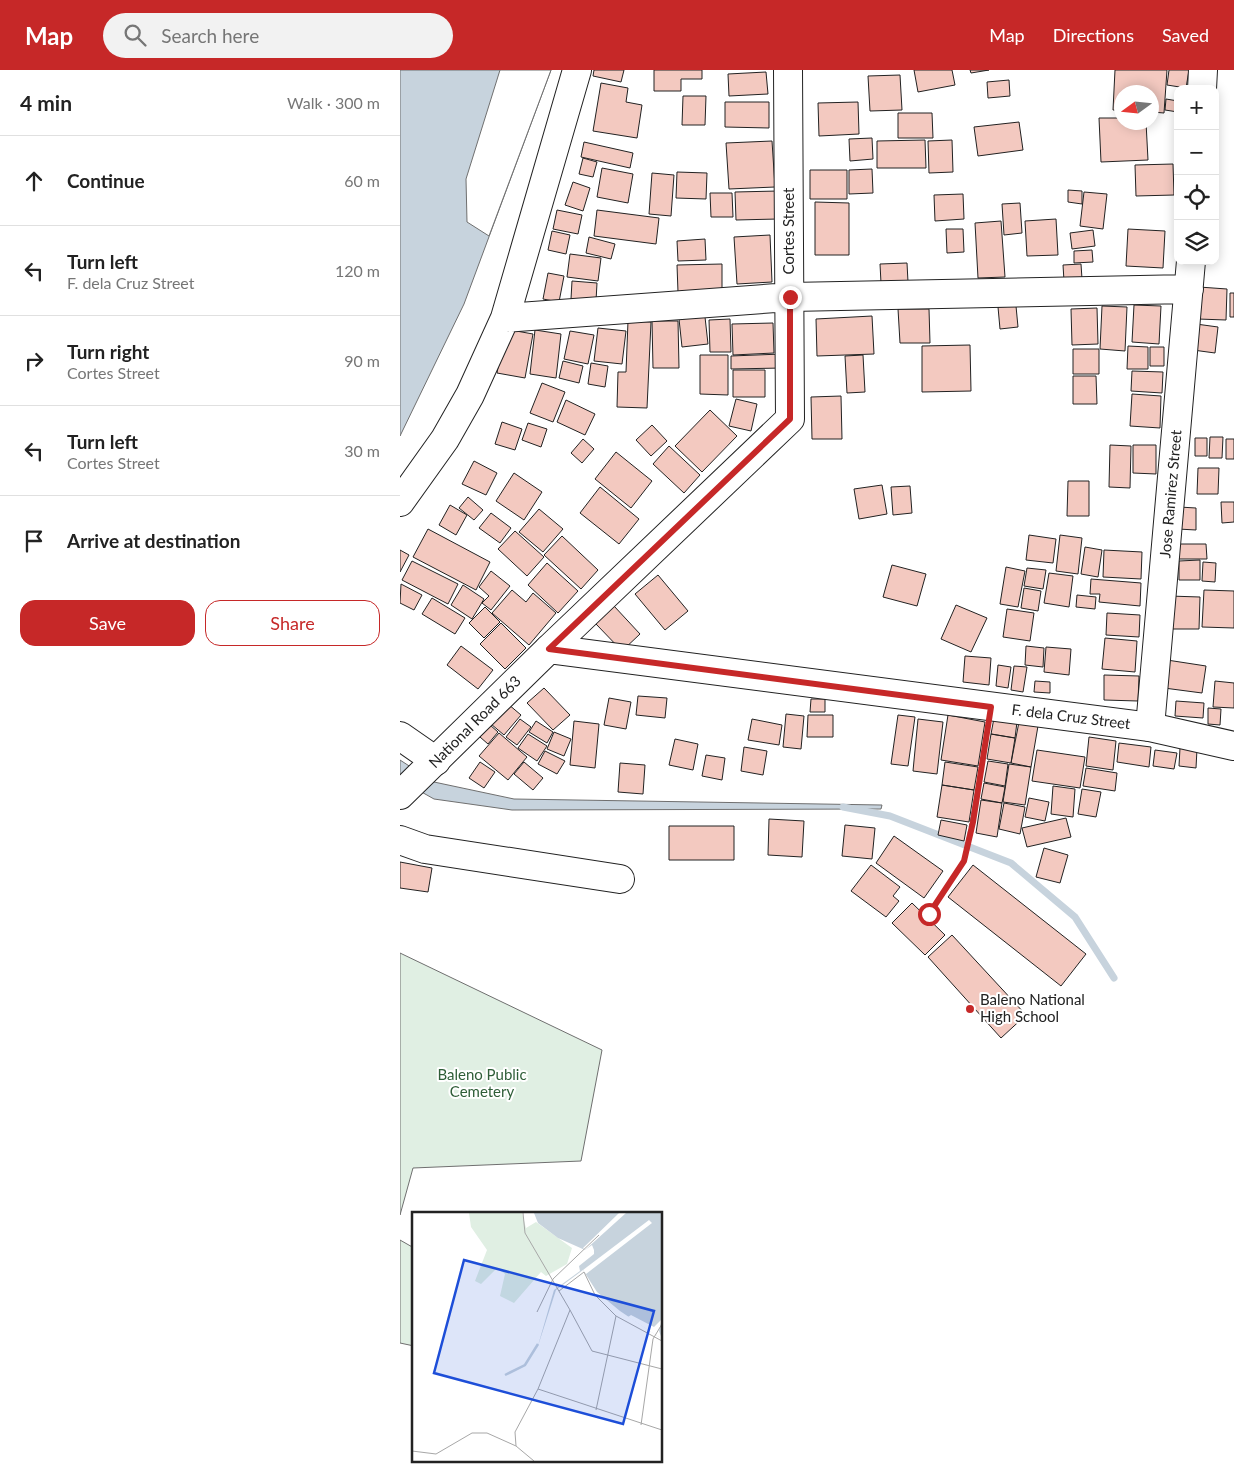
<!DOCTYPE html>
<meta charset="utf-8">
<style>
body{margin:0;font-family:Lato,sans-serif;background:#f2f2f2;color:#222}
.controls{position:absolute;right:15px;top:15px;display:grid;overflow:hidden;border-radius:10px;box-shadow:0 2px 12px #0003}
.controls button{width:45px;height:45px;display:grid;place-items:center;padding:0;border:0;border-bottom:1px solid #e0e0e0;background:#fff;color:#222;font:25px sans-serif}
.compass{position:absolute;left:714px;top:15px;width:45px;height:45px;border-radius:50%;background:#fff;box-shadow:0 2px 12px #0003;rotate:255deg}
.stop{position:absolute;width:15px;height:15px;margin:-11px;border:4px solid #c62828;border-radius:50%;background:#fff}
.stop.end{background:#c62828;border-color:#fff;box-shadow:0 1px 5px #0008}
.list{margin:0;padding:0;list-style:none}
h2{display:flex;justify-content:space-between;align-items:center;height:65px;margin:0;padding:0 20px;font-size:21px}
h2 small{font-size:16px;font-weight:400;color:#767676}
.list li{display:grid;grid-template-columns:32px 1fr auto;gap:15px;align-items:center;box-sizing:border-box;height:90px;padding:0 20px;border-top:1px solid #e0e0e0}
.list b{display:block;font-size:19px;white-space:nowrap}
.list p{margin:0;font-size:16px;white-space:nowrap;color:#767676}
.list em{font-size:16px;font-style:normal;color:#767676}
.actions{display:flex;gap:10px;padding:15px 20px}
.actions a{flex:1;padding:11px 0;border:1px solid #c62828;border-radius:15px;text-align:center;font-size:18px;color:#c62828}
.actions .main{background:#c62828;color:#fff}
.icon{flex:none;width:28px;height:28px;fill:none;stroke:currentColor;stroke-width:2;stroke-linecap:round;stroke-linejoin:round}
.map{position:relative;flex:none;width:834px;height:1405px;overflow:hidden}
header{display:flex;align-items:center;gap:30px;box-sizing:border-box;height:70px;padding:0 25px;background:#c62828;color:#fff}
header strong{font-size:24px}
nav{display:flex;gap:28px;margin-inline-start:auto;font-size:18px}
.search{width:350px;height:45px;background:#f2f2f2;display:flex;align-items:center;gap:12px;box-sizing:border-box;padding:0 18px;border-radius:28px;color:#767676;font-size:19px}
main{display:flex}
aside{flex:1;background:#fff}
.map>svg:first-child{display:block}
.green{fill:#e0efe3;stroke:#6f6f6f}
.water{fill:#c7d3dd;stroke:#6f6f6f}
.pier{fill:#fff;stroke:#6f6f6f}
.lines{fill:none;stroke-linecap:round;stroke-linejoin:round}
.stream{stroke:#c7d3dd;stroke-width:7}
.building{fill:#f3c9c0;stroke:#222}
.minor-casing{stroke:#222;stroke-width:30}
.major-casing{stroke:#222;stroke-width:30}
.path{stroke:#646464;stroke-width:3;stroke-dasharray:4 2.5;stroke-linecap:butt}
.minor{stroke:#fff;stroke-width:28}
.major{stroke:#fff;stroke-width:28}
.route{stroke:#c62828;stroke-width:6}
.poi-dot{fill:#c62828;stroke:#fff;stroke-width:2}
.labels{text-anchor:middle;stroke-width:4;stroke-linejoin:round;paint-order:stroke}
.street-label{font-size:15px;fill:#222;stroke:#fff}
.poi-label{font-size:15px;fill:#222;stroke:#fff;text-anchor:start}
.park-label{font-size:15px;fill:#2f5e38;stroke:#fff}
.inset-river{fill:none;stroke:#c7d3dd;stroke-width:2.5}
.inset-road{fill:none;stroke:#a7a7a7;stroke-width:1}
.view{fill:#1d4ed8;fill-opacity:0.15;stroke:#1d4ed8;stroke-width:2.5}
.inset-edge{fill:none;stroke:#222;stroke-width:2.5}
</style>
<header>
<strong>Map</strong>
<div class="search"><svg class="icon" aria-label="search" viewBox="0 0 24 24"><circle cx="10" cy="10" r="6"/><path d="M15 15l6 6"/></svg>Search here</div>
<nav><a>Map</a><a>Directions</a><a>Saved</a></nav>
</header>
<main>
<aside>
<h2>4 min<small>Walk · 300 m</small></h2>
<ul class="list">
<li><svg class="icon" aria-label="ahead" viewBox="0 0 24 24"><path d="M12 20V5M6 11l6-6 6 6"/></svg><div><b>Continue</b></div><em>60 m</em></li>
<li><svg class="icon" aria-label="left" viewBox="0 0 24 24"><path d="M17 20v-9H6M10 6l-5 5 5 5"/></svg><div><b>Turn left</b><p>F. dela Cruz Street</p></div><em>120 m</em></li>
<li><svg class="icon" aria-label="right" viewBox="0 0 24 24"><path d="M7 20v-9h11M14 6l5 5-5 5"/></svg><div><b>Turn right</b><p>Cortes Street</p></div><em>90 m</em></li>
<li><svg class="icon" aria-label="left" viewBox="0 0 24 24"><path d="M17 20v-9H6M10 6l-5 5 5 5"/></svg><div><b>Turn left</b><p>Cortes Street</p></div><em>30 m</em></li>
<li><svg class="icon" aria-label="arrive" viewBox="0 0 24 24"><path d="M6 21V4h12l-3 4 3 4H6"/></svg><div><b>Arrive at destination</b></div></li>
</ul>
<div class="actions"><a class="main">Save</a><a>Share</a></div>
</aside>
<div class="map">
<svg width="834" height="1405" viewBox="0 0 834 1405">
<rect width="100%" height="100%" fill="#fff"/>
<path class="green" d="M0,883L202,980L181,1091L13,1098L0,1145Z
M0,1170L14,1178V1276L0,1273Z"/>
<path class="water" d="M0,0H151L64,234L0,366Z
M0,690L34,712L114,729L482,735L481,739L112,740L34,729L18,720L0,705Z"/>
<path class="pier" d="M100,0H151L89,166L67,152L66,109Z"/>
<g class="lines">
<path class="stream" d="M443,737L490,746L611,793L675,847L714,908"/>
</g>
<path class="building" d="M194,0H224L221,12L193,6Z
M254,0H302V9H281V21H254Z
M514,0H552L555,15L518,22Z
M570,0H589L571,3Z
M715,0H767L764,43L752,42V22H722V40H713Z
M769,0H789L786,18L767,15Z
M366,2L368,24L329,26L328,4Z
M500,5L502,40L470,41L468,6Z
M609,10L610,26L588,28L587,12Z
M201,13L228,18L226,32L242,35L237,68L193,61Z
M283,26H306L305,55H282Z
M766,29L778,31V42L765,40Z
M325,32H369V58L325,57Z
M458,32L459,64L419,66L418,33Z
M498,43H532L533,68H498Z
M699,48H722V52H746L748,90L701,92Z
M619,52L623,80L578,86L574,57Z
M472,68L473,89L450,91L449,69Z
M525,70L526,98H477V71Z
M552,70L553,102L529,103L528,71Z
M372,71L375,117L329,119L326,73Z
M184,72L233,83L230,98L181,87Z
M183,88L197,92L193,107L179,104Z
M773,94L774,125L736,126L735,95Z
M202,98L233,104L228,133L197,127Z
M472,99L473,123L449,124V100Z
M410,100H447V129H410Z
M277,102L307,103L306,129L276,128Z
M252,103L274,105L271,146L249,144Z
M173,112L190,118L183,141L165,135Z
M668,120L682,121V134L668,132Z
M378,121V149L336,150L335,122Z
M684,122L707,124L703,159L680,156Z
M310,123H332L333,147H311Z
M563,124L564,149L535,151L534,125Z
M415,132L449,133V185H415Z
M620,133L622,163L604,165L602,134Z
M157,140L182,145L178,164L153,159Z
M197,140L259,148L256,174L194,166Z
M656,149L658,185L627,186L625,151Z
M601,151L605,207L578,208L575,153Z
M546,159H563L564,182L547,183Z
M728,159L765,161L763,198L726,196Z
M693,160L695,176L672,179L670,163Z
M152,161L170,165L166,184L148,180Z
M370,165L372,212L337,214L334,167Z
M189,167L215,174L211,189L186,183Z
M305,169L306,190L278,191L277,171Z
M692,180L693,192L674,193V181Z
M170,184L201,188L198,211L167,207Z
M507,193L508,212L481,213L480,194Z
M322,194V221L278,222L277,195Z
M681,194L682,209L664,211L663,195Z
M148,203L164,206L159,232L143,229Z
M172,211L197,213L196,231L171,229Z
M799,217L827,219L826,250L798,249Z
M830,223H834V247H830Z
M734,235L761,236L759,274L732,272Z
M616,236L618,257L600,259L598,237Z
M702,236L727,237L725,281L700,279Z
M697,238L698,274L672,275L671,239Z
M498,239H529L530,273H500Z
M472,246L474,284L417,286L416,249Z
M305,247L308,274L282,277L279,249Z
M330,249L331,282H310L309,250Z
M228,251L251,252L247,338L217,337L218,302H226Z
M252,251H278L279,298H253Z
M373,253L374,283L333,285L332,254Z
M796,254L818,257L815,283L793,280Z
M198,258L226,261L222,294L194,291Z
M105,259L133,264L125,308L97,303Z
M135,260L161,264L156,308L130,304Z
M170,261L194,265L188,294L164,289Z
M570,275L571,321L522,322V276Z
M728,276L748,277V299H727Z
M750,277H764V296H750Z
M673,279H699V304H673Z
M382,284V298L331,299V286Z
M300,285H328V325L300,324Z
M463,285L465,322L447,323L445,286Z
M163,291L183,296L179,313L159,308Z
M191,293L208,296L205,317L188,314Z
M333,300H365V327H333Z
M732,301L763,302L762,323L731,321Z
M673,306H696L697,334H673Z
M142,313L165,322L153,352L130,343Z
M732,324L761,326L760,358L730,356Z
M441,326L442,369H412L411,327Z
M336,329L357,334L351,361L329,356Z
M166,330L195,344L185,365L157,352Z
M310,340L337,366L302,402L275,376Z
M102,352L122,359L115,380L95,374Z
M128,353L147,359L141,377L122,370Z
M252,355L267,371L251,386L236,370Z
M810,367H823L822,388H809Z
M795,368H807V386H795Z
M183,369L194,379L182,393L171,383Z
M826,369H834V389H826Z
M710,375L731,376L730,418L709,417Z
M733,375H756V404L733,403Z
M269,376L300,405L284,423L253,394Z
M216,382L252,411L231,438L195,409Z
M74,391L97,403L86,425L62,414Z
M798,398H819L818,424H797Z
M114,403L142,422L124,450L96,431Z
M668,411H689V446H667Z
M482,415L487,444L459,449L454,419Z
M510,416L512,443L493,445L491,417Z
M200,417L239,449L219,474L180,443Z
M68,427L83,440L74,450L59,438Z
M821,432H834V452L822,453Z
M50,435L67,445L56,465L39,455Z
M779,437L796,438V460L778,459Z
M139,439L163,459L143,482L119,462Z
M91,443L111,458L100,473L79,458Z
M28,459L90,492L76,520L13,487Z
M115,461L144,487L127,506L98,479Z
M629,465L656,469L653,493L626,490Z
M660,465L682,468L678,504L656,501Z
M162,466L198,500L181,519L144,485Z
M775,474H806L807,489H775Z
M685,477L702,480L698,507L681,504Z
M0,480L9,485L0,502Z
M704,480L742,482L741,509L703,507Z
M800,490V510H779V491Z
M12,491L58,514L48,534L2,510Z
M803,492L816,493L815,512L802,511Z
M147,493L178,521L158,543L128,515Z
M492,495L526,504L517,536L483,527Z
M606,497L625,501L618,537L600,534Z
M627,498L646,500L643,519L624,516Z
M91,501L110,516L91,540L82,533L89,526L79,517Z
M649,503L673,506L669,537L644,533Z
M258,505L288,541L265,560L235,524Z
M691,509L741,513L740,536L699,532L700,524H690Z
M1,514L22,525L14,540L0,533Z
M63,515L84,529L72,549L51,535Z
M624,518L641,521L638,541L621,538Z
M112,520L126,532L133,523L156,543L129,575L92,543Z
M804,520L834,521V558L802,557Z
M677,525L696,527L695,539L676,537Z
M769,526L800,527L799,559H768Z
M32,528L65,548L55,564L22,544Z
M556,535L587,548L571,582L541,569Z
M214,536L240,564L222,581L196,554Z
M85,537L100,552L84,568L69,553Z
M607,539L634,543L630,571L603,567Z
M707,543L740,545L739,567L706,565Z
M101,553L126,578L105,599L80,574Z
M705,568L737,571L735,602L702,599Z
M61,576L93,600L78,619L47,595Z
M626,576L644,578L643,597L625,595Z
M646,577L671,579L669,605L644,602Z
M565,586L591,588L589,615L563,612Z
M767,590L806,596L802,623L764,618Z
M598,595L611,597L608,618L596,616Z
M614,596L627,597L623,622L611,620Z
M704,605L739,606L738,631L704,630Z
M635,611L650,612V623L634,622Z
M815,611L834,613V638L813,637Z
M144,618L170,645L153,660L127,633Z
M238,626L267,628L265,648L236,645Z
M209,628L231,632L226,659L204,655Z
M411,629H425V642H410Z
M776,631L804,633L803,648L775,646Z
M108,634L121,645L104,665L91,654Z
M808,638L821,639L820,655L808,654Z
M386,644L404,646L401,679L383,677Z
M408,645H433V667H407Z
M498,645L515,647L508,696L491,694Z
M548,645L585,652L578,696L541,690Z
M594,648L617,652L615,668L591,664Z
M120,649L131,657L117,675L106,667Z
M352,649L382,655L379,675L348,670Z
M518,649L543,652L537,704L513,701Z
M136,651L153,662L147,673L129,662Z
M174,651L199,654L195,698L170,695Z
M619,652L638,656L631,697L611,693Z
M90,655L98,662L88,674L80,667Z
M154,662L171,669L164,686L147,679Z
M99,663L127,687L108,710L79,686Z
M128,664L147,676L137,691L118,678Z
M591,664L615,668L611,693L587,689Z
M689,667L716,671L713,700L686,696Z
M275,669L298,674L293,700L269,695Z
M719,673L751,677L749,697L717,692Z
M344,677L367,681L363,705L341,701Z
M780,678L797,679L796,698L779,696Z
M637,680L685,687L680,718L632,711Z
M755,680L777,683L774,699L753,696Z
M145,681L165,691L157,704L138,694Z
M306,685L325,688L322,710L302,706Z
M588,691L608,694L605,716L584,712Z
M80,692L95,702L84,718L69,708Z
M124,692L143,708L133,720L114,704Z
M545,692L578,697L574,720L542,715Z
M220,693L245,695L243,724L218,722Z
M609,694L631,697L625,735L603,732Z
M686,698L717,703L715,721L683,716Z
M584,713L605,717L602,733L581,729Z
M542,715L574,720L569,752L537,747Z
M653,716L675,719L673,747L651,744Z
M682,719L701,722L696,747L678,744Z
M629,728L649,732L645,751L625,747Z
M581,730L602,733L597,767L576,763Z
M604,733L625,737L620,764L599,759Z
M666,748L671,767L627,777L622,758Z
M369,749L404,751L402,787L368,785Z
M541,750L567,755L564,771L538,765Z
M445,755L475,758L472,789L442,786Z
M269,756H334V790H269Z
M494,766L543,801L524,828L476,793Z
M644,778L668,785L660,813L636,807Z
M0,792L32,798L28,822L0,818Z
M471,795L500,817L493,826L499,831L486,847L451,821Z
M573,795L686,884L661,916L548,827Z
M512,833L545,865L525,885L492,853Z
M552,865L626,945L601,968L528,887Z"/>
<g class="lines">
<defs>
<path id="minor" d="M177,0L105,248L390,227L789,219
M802,19L803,0
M0,432L45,369L70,325L105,248
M149,579L390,349L388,0
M750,657L791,191
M0,666L36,691
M0,770L25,779L220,809"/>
<path id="major" d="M0,725L149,579L750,657L834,676"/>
</defs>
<use href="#minor" class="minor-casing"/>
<use href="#major" class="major-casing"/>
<path class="path" d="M529,844L564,791L588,660"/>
<use href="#minor" class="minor"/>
<use href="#major" class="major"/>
</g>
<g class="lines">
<path class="route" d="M390,227V349L149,579L591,637L573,752L564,791L529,844"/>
</g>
<circle class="poi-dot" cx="570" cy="939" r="5"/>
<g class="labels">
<g class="street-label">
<text transform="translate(389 161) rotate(-90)" y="5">Cortes Street</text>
<text transform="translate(771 424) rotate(-85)" y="5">Jose Ramirez Street</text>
<text transform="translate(671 647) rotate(7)" y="5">F. dela Cruz Street</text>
<text transform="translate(75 652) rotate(-45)" y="5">National Road 663</text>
</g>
<g class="poi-label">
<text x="580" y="935">Baleno National<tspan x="580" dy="17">High School</tspan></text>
</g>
<g class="park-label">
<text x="82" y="1010">Baleno Public<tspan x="82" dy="17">Cemetery</tspan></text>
</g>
</g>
<g transform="translate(12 1142)">
<rect width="250" height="250" fill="#fff"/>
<path d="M57,1H110L114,16L124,10L160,36L155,52L134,64L129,60L102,91L88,84L93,62L85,56L69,72L63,69L75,38L59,15Z" fill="#e0efe3"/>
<path d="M122,1H250V127L208,99L185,80L171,58L144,78L125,137L142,78L168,59L167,54L182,42V38L180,33L173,38L146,26L126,11Z" fill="#c7d3dd"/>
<path d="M207,1H214L173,38L171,36ZM237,8L240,11L174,62L171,58ZM219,103L242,115L250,107L247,119L250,127L216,105Z" fill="#fff"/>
<path class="inset-river" d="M93,163L113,153L126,132"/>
<path class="inset-road" d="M111,1L113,21L158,98L126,177L103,220L104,234L122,249M147,79L172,60L183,83L204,104M158,98L180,139L250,157M125,100L141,67L187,23M126,177L250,218M184,198L204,104L250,129M229,213L241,127L250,112M0,239L24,242L60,221H75L104,234"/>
<path class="view" d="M52,48L242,99L211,212L22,161Z"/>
<rect width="250" height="250" class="inset-edge"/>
</g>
</svg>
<div class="controls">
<button>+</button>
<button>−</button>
<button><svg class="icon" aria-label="locate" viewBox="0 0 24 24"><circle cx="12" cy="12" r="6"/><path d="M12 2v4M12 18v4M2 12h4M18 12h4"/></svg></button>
<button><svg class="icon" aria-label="layers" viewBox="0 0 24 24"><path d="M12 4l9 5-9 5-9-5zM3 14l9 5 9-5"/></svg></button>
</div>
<svg class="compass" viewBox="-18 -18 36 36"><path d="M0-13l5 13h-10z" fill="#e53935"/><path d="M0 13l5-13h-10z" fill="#767676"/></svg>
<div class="stop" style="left:529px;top:844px"></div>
<div class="stop end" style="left:390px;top:227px"></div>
</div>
</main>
